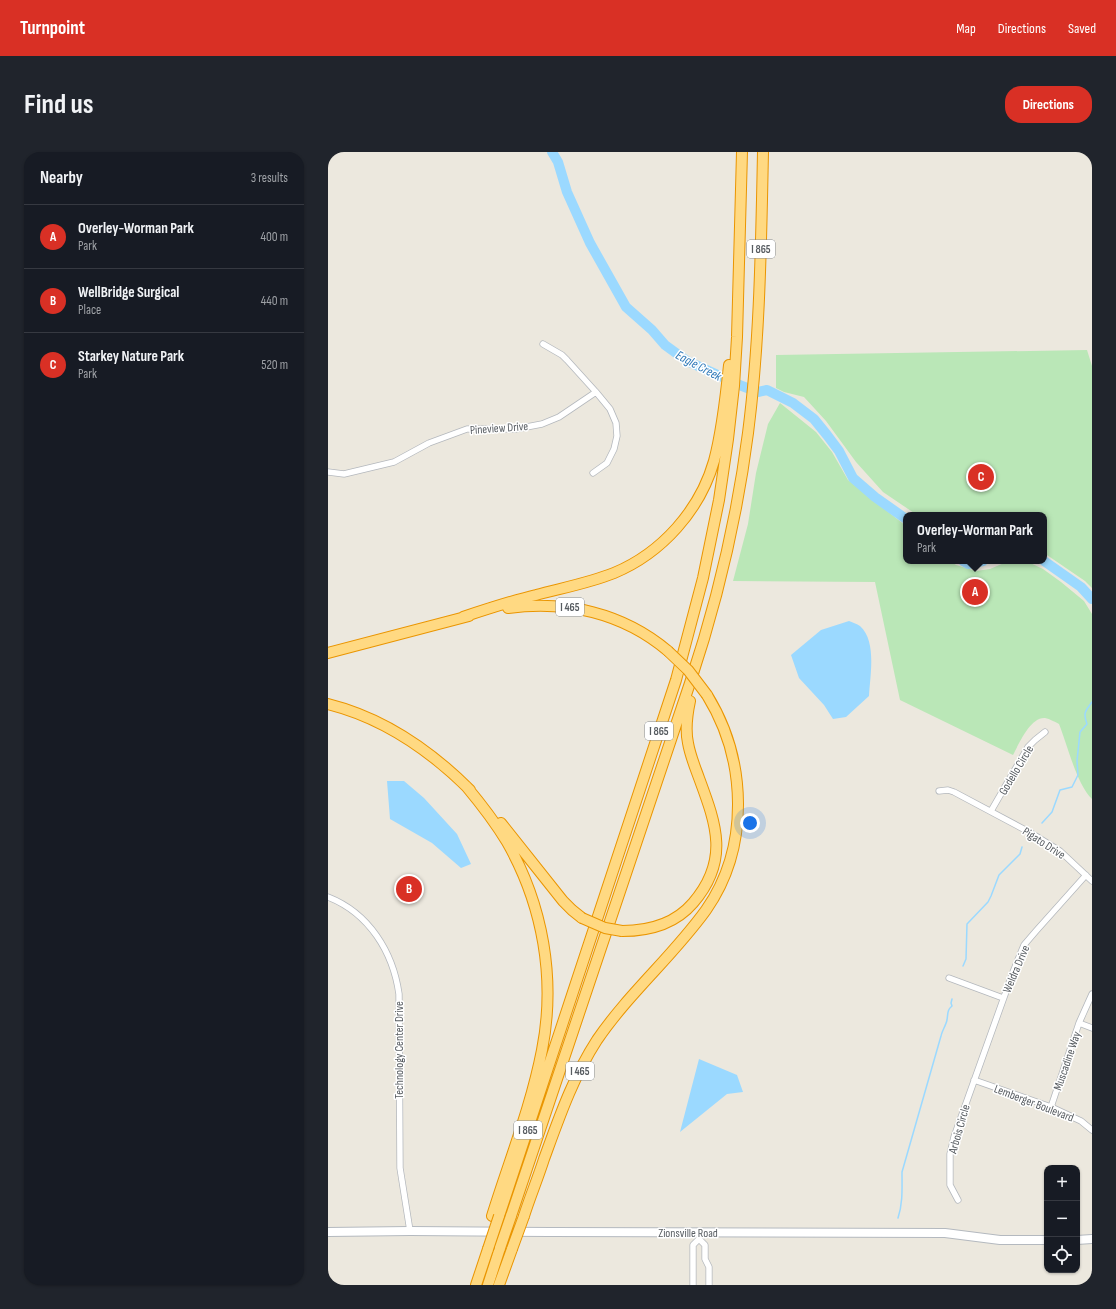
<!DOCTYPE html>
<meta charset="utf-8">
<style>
body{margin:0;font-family:"Sofia Sans Condensed",sans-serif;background:#20242c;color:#f1f3f6}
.controls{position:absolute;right:12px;bottom:12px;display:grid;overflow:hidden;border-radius:8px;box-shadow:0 1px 3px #0004}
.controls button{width:36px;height:36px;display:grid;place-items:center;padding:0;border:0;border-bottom:1px solid #363941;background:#171b24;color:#f1f3f6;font:20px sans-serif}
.you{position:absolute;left:422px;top:671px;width:14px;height:14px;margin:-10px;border:3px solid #fff;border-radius:50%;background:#1a73e8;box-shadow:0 0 0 6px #1a73e833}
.badge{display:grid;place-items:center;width:26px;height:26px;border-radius:50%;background:#d93025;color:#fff;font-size:13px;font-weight:700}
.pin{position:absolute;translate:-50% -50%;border:2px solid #fff;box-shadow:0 1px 4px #0006}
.popup{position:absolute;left:575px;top:360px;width:144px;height:52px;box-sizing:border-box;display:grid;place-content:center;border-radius:8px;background:#171b24;filter:drop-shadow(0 1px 3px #0005);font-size:13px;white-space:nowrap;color:#9ea1a6}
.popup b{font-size:15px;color:#f1f3f6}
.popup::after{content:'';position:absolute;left:50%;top:100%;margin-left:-8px;border:8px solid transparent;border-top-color:#171b24}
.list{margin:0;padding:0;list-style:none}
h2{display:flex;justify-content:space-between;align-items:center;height:52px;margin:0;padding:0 16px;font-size:17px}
h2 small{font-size:13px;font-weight:400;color:#9ea1a6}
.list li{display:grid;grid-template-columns:26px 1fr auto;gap:12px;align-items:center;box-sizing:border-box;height:64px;padding:0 16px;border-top:1px solid #363941}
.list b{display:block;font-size:15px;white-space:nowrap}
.list p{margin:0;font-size:13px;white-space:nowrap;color:#9ea1a6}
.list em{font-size:13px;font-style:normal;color:#9ea1a6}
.icon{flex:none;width:22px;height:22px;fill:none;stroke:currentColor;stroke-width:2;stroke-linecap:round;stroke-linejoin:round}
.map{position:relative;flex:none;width:764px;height:1133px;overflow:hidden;border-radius:16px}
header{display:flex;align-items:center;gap:24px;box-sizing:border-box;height:56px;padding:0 20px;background:#d93025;color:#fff}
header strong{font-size:19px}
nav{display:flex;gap:22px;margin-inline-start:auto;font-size:14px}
.intro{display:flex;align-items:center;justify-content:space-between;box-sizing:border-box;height:96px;padding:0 24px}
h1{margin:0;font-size:28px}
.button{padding:10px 18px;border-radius:16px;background:#d93025;color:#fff;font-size:14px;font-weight:700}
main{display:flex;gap:24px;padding:0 24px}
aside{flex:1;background:#171b24;border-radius:16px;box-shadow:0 1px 3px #0004}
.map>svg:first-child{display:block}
.green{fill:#bae7b7}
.water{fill:#9bd9ff}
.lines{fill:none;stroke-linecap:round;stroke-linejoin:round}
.stream{stroke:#9bd9ff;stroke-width:1.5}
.river{stroke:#9bd9ff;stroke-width:10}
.street-casing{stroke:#b4b8bd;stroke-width:7}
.secondary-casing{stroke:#b4b9bf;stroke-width:10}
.highway-casing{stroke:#ea9500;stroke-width:12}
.street{stroke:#fff;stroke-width:5.5}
.secondary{stroke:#fff;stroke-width:8}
.highway{stroke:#ffd982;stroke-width:10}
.highway-bridge-casing{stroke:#ea9500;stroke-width:12;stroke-linecap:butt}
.highway-bridge{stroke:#ffd982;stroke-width:10}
.labels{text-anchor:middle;stroke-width:3;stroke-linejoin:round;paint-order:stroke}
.shield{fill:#fff;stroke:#898d90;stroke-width:1}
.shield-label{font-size:11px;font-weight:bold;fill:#575c61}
.street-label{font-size:12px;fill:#575c61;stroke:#fff}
.water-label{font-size:13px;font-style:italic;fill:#307ab9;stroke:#fff}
</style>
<header>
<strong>Turnpoint</strong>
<nav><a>Map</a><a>Directions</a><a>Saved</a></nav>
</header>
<div class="intro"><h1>Find us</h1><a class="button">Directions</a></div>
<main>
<aside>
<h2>Nearby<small>3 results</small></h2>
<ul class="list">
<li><span class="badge">A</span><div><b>Overley-Worman Park</b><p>Park</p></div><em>400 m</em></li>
<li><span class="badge">B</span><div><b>WellBridge Surgical</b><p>Place</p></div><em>440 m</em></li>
<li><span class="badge">C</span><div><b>Starkey Nature Park</b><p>Park</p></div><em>520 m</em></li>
</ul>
</aside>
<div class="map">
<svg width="764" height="1133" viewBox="0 0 764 1133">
<rect width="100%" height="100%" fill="#ece8de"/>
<path class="green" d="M759,198L764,214V436L757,429L716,401V363H589L555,340L528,310L498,269L476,245L456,240L448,236V203Z
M452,251L488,280L504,300L520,328L578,374V409H622L628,413L648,419L662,417L676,411L698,409L715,417L733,430L756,449L764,462V647C749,633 739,592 731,572C727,570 722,567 717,566C702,565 691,592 685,603L572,548L547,430L405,429L420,372L428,321L440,272Z"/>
<path class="water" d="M521,469C524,470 529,472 532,474C549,489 542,524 541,544L518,565L505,567L496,553L471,526L463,503L493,478Z
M59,629H76L96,646L129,682L143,712L133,716L104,691L62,667Z
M371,907L409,923L415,940L399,942L352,980Z"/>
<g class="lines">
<path class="stream" d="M714,671L724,660L732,638L744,635L750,623L749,609L752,580L759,572C755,560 757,560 764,550
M635,814L638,807L639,772L660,750L663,744L671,723L692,702L694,695
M570,1066C575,1051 574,1036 574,1020L613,884C614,879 618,873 619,868C620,862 619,858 624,854L623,851L624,847"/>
<path class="river" d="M224,0L230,10L239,40L262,91L298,155L324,178L337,193L359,209L414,234L430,240L439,238L465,251L486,267L499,283L511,299L525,326L547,345L578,367
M635,409L640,412L655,409
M716,409L753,435L764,447"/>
<defs>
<path id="street" d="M215,192L234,203L239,208L268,240L282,257L288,271L289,284L286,297L279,311L265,321
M0,320L16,322L66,310L101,291L139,277H188L214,272L231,265L268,240
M611,639L620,638L626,640L703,681L732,699L764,729
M663,659L700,595L707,588L717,580
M0,745C41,761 65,800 71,842L72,1016L82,1079
M621,826L675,846
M751,871L764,876
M646,928L723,955L753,969L764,978
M723,955L751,871L764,842
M630,1048L622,1033V1002L626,985L685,820L696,793L708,779L758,723
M371,1087L377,1093V1107L381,1115V1133
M365,1133V1093L371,1087V1081"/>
<path id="secondary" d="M0,1080L82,1079L222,1080L617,1081L672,1088H719
M749,1088L764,1087"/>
<path id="highway" d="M180,456C238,448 295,461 340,499
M135,465C159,457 183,449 208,443C234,436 261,431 286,421C334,401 372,358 386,309C394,279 398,243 401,213
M0,501L141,464
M0,552C56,566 102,598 142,638
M138,634C153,652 167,670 179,690C215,753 228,827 214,898C203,955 181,1009 164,1064
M173,671L235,749L244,758L254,766
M294,779C321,779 347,772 365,751C402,708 388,672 371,626C367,615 362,603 360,591C357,577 359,563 362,549
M171,1064L348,528L375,426L391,348L400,287L406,234L409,185L414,0
M183,1064L362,531C389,450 409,366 420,281C432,188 433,94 435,0
M196,1064C202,1045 210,1026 216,1007C231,966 245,925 269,888C301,841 345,804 378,758C422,695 419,608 379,543
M148,1133L160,1097
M160,1133L172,1096
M171,1133L184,1097"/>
</defs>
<use href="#street" class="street-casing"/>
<use href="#secondary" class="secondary-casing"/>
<use href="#highway" class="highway-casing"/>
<use href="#street" class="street"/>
<use href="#secondary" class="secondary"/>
<use href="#highway" class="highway"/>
<defs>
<path id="highway-bridge" d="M340,499L360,518L379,543
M254,766L277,776L294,779
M172,1096L183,1064
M160,1097L171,1064
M184,1097L196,1064"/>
</defs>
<use href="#highway-bridge" class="highway-bridge-casing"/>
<use href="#highway-bridge" class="highway-bridge"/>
</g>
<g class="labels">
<g class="shield">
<rect x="419" y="88" width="28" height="18" rx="3"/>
<rect x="228" y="446" width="28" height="18" rx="3"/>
<rect x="317" y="570" width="28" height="18" rx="3"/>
<rect x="238" y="910" width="28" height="18" rx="3"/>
<rect x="186" y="969" width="28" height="18" rx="3"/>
</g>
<g class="shield-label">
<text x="433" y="101">I 865</text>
<text x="242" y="459">I 465</text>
<text x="331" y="583">I 865</text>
<text x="252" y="923">I 465</text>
<text x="200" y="982">I 865</text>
</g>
<g class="street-label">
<text transform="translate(171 276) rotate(-4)" y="4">Pineview Drive</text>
<text transform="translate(688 618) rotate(-59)" y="4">Godello Circle</text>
<text transform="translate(716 691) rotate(33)" y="4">Pigato Drive</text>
<text transform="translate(688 817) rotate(-67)" y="4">Weldra Drive</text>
<text transform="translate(71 898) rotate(-90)" y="4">Technology Center Drive</text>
<text transform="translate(739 909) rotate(-71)" y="4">Muscadine Way</text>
<text transform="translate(706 951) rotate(21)" y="4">Lemberger Boulevard</text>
<text transform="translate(631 977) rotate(-74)" y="4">Arbois Circle</text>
<text x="360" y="1085">Zionsville Road</text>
</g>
<g class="water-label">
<text transform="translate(371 213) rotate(28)" y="5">Eagle Creek</text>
</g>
</g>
</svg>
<div class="controls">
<button>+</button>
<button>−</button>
<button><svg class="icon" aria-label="locate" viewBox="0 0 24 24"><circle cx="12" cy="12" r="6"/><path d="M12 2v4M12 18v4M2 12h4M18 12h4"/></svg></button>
</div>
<div class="you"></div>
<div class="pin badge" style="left:647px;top:440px">A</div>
<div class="popup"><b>Overley-Worman Park</b>Park</div>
<div class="pin badge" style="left:81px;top:737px">B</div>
<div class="pin badge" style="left:653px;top:325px">C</div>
</div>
</main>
